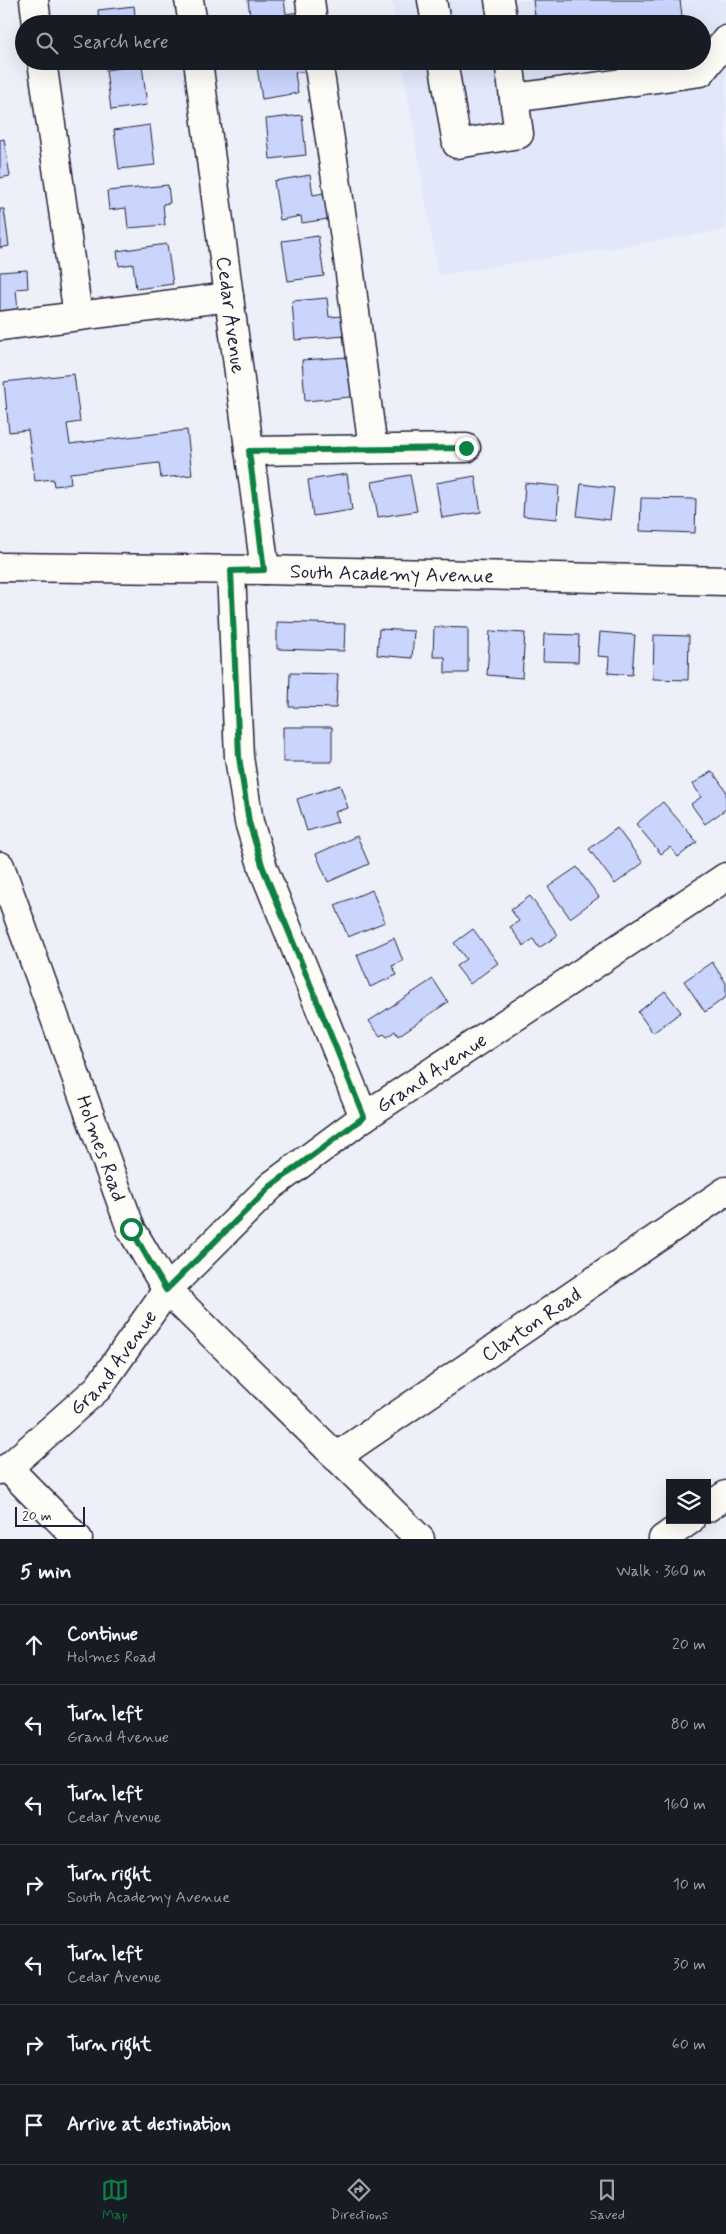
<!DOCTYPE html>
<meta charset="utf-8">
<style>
body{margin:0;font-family:Mynerve,sans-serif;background:#20242c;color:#f1f3f6}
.controls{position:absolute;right:15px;bottom:15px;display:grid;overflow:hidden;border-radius:0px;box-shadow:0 5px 20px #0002}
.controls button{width:45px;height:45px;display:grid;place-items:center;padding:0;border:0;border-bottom:1px solid #363941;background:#171b24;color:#f1f3f6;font:25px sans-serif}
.scale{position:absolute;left:15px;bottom:12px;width:70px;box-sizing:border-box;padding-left:5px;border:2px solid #22223b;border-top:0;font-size:14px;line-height:18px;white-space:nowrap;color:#22223b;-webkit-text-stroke:4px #fdfcf7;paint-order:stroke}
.stop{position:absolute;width:15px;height:15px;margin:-11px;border:4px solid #0b8043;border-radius:50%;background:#fff}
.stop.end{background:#0b8043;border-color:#fff;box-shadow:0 1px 5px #0008}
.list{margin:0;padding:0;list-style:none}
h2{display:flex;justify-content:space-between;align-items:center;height:65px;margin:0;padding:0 20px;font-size:21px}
h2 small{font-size:16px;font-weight:400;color:#9ea1a6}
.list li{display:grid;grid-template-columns:32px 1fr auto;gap:15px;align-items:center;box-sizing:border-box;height:80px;padding:0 20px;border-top:1px solid #363941}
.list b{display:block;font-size:19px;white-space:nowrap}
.list p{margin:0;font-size:16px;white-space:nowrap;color:#9ea1a6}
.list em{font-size:16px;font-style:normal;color:#9ea1a6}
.icon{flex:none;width:28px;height:28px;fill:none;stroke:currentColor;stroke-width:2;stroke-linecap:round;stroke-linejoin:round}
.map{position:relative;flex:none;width:726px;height:1539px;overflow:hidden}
.search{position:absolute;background:#171b24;box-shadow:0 5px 20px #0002;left:15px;right:15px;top:15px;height:55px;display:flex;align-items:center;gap:12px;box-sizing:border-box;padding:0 18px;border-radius:28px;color:#9ea1a6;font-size:19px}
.sheet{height:625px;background:#171b24}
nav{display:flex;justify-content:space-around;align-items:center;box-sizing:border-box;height:70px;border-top:1px solid #363941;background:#171b24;font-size:14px;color:#9ea1a6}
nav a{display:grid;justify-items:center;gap:2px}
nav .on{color:#0b8043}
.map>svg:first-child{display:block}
.built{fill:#e2e8fa}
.building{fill:#c9d5fd;stroke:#22223b}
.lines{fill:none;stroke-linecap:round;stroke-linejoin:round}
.minor-casing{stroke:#22223b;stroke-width:31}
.minor{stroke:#fdfcf7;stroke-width:28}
.route{stroke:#0b8043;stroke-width:6}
.labels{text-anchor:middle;stroke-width:4.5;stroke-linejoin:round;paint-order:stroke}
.street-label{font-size:20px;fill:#22223b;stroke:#fdfcf7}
</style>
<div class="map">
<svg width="726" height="1539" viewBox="0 0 726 1539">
<rect width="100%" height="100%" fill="#edf0f9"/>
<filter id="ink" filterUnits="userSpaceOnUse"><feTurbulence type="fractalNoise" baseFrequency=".02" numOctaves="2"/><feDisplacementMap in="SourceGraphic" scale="10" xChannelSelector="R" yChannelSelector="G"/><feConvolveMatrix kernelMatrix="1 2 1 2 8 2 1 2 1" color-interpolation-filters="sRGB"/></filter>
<g filter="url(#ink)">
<path class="built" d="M392,0H726V230L438,275L402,61H702V24H396Z"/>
<path class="building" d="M248,0H284L286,14L299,12L300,24H251Z
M533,0H680L683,24H536Z
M134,6L136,24H99L98,10Z
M256,61H307L308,71L295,73L298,93L262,99Z
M542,61H596L543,69Z
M142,65L147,105L111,110L106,70Z
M302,115L306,155L270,159L266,119Z
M150,125L155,165L119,169L114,130Z
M4,139L10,176L0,178V140Z
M310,175L313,195L324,193L328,219L302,223L301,216L280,220L274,181Z
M168,185L170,203L163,204L165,225L128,228L126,208L109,210L107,191Z
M0,209H4L9,246L0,248Z
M318,236L324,276L288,281L282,241Z
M167,244L173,284L136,289L133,264L119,266L117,251Z
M27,270L28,288L16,289L18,311L0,312V272Z
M327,298L329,317L343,316L345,336L295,340L292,301Z
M348,357L351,397L305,401L302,360Z
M74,374L80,422L67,424L70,444L187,430L192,475L161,478L159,463L70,473L71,484L54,486L53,479L35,481L28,430L9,432L4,382Z
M347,474L352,510L313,516L308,480Z
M410,475L417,511L378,517L372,482Z
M475,476L481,512L442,518L436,483Z
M525,483L559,486L557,519L523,516Z
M581,484L614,488L610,520L577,516Z
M641,498L696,499L695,533L640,531Z
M277,622L345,624L344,651L277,649Z
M434,627L468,628V673H445V657H433Z
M379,629L414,631L412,658L377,655Z
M490,631L525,633L522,678L487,675Z
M600,632L635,635L632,675L608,673L609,657L598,656Z
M544,634L579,635L578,662L543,661Z
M654,635L689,636L688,680L653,679Z
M290,673L338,674L336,708L289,707Z
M283,727H332V762H283Z
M712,771L726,791V809L705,824L691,804L701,797L693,784Z
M340,785L348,808L334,812L338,822L307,831L297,799Z
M663,802L697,842L678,857L670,847L661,854L636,824Z
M617,828L643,863L615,884L589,849Z
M357,836L369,864L328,882L316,854Z
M577,867L599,897L570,918L548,887Z
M372,890L385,922L348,937L335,905Z
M530,896L558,935L539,948L533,939L524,946L510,927L519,921L511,910Z
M473,929L498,963L470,984L456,966L466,959L454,943Z
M394,938L403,961L392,966L397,975L370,987L357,955Z
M712,962L726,983V997L705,1012L684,981Z
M433,979L448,1002L398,1036L395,1031L387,1037L384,1034L380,1036L369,1021Z
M665,991L681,1012L653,1033L638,1012Z"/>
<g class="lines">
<defs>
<g id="minor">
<path d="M34,0L37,24"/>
<path d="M189,0L193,24"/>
<path d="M310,0L313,24"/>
<path d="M432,0L436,24"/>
<path d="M499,0L503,24"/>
<path d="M42,61L78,316"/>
<path id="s1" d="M198,61L265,570"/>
<path d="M318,61L347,251L373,449"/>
<path d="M443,61L457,144L519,134L514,98"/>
<path d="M509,61L514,98L701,72L726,40"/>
<path d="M0,326L229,297"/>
<path d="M249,451L466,448"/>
<path id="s2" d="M0,567L265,570L726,581"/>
<path d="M231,571L239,757L249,822L263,868L364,1117"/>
<path id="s3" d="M0,866L131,1229L167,1290L420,1539"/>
<path id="s4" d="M336,1457L726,1191"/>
<path d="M8,1468L78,1539"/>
<path id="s5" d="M0,1470L8,1468L98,1388L167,1290L271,1186L364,1117L726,877"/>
<path d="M707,1508L726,1495"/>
<path d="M663,1539L690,1520"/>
</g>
</defs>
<use href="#minor" class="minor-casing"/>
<use href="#minor" class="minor"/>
</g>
</g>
<g class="lines" filter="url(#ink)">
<path class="route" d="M131,1229L166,1290L271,1186L364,1117L263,868L249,822L239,757L231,571L264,570L249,451L466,448"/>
</g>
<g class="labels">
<g class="street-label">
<text dy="7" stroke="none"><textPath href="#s1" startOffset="256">Cedar Avenue</textPath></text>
<text dy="7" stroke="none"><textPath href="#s2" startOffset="392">South Academy Avenue</textPath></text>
<text dy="7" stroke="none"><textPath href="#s5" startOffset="592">Grand Avenue</textPath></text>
<text dy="7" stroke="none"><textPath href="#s3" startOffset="300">Holmes Road</textPath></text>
<text dy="7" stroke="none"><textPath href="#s4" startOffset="236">Clayton Road</textPath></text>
<text dy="7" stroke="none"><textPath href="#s5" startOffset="158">Grand Avenue</textPath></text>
</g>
</g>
</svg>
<div class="controls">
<button><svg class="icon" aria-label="layers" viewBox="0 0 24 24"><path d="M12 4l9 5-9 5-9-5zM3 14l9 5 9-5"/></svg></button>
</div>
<div class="scale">20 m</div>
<div class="stop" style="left:131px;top:1229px"></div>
<div class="stop end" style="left:466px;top:448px"></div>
<div class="search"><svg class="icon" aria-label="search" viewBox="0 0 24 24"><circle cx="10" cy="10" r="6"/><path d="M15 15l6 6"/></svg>Search here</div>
</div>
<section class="sheet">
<h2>5 min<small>Walk · 360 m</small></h2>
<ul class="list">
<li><svg class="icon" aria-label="ahead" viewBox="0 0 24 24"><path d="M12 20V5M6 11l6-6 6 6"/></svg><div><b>Continue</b><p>Holmes Road</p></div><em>20 m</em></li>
<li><svg class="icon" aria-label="left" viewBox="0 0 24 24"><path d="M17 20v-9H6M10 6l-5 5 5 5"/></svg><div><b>Turn left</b><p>Grand Avenue</p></div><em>80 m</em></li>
<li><svg class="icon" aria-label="left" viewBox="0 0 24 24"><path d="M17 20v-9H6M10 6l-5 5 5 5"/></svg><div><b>Turn left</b><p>Cedar Avenue</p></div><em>160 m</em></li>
<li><svg class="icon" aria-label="right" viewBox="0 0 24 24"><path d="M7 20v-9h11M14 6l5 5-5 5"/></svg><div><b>Turn right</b><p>South Academy Avenue</p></div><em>10 m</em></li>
<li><svg class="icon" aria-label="left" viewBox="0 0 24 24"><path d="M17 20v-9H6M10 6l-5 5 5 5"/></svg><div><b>Turn left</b><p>Cedar Avenue</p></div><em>30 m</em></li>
<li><svg class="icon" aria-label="right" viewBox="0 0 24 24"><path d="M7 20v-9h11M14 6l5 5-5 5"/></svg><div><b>Turn right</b></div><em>60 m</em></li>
<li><svg class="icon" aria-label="arrive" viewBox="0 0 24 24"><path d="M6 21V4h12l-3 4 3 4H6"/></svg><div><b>Arrive at destination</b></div></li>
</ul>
</section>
<nav>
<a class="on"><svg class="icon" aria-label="map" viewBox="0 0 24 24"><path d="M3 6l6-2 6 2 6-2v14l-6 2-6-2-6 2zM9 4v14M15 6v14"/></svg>Map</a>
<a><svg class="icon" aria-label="directions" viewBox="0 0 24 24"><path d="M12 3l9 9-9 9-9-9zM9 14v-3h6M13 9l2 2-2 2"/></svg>Directions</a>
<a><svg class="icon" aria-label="saved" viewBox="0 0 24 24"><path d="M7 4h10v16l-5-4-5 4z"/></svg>Saved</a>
</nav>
